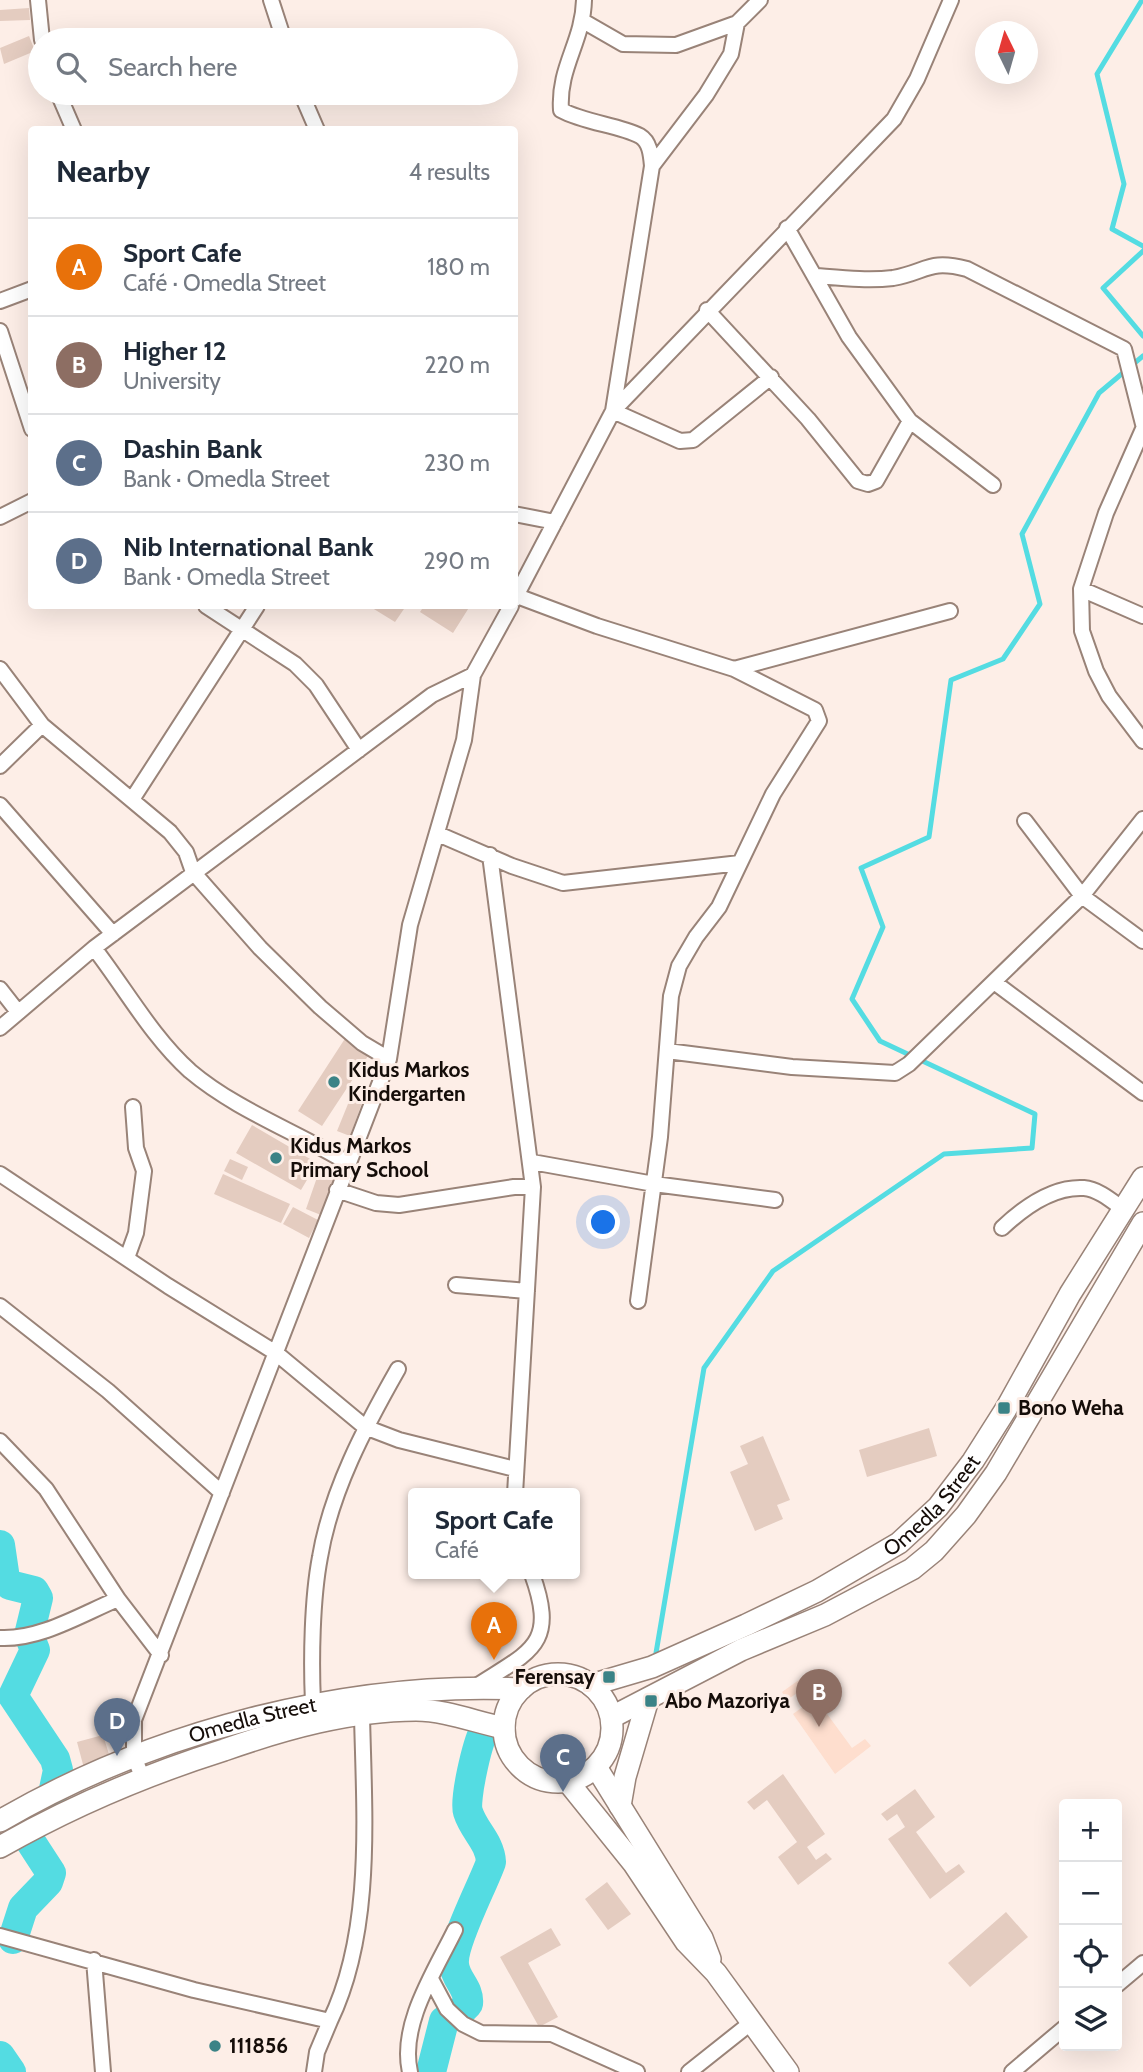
<!DOCTYPE html>
<meta charset="utf-8">
<style>
body{margin:0;font-family:Cabin,sans-serif;background:#f6f6f7;color:#1f2937}
.controls{position:absolute;right:21px;bottom:21px;display:grid;overflow:hidden;border-radius:7px;box-shadow:0 7px 28px #0002}
.controls button{width:63px;height:63px;display:grid;place-items:center;padding:0;border:0;border-bottom:2px solid #e0e1e3;background:#fff;color:#1f2937;font:35px sans-serif}
.compass{position:absolute;left:975px;top:21px;width:63px;height:63px;border-radius:50%;background:#fff;box-shadow:0 7px 28px #0002;rotate:355deg}
.you{position:absolute;left:604px;top:1223px;width:24px;height:24px;margin:-18px;border:5px solid #fff;border-radius:50%;background:#1a73e8;box-shadow:0 0 0 10px #1a73e833}
.badge{display:grid;place-items:center;width:46px;height:46px;border-radius:50%;background:#b45309;color:#fff;font-size:23px;font-weight:700}
.pin{position:absolute;translate:-50% -58px;filter:drop-shadow(0 2px 4px #0008)}
.pin::after{content:'';position:absolute;top:37px;width:24px;height:21px;background:inherit;clip-path:polygon(0 0,100% 0,50% 100%)}
.popup{position:absolute;left:408px;top:1488px;width:172px;height:91px;box-sizing:border-box;display:grid;place-content:center;border-radius:7px;background:#fff;filter:drop-shadow(0 2px 5px #0005);font-size:23px;white-space:nowrap;color:#747a83}
.popup b{font-size:26px;color:#1f2937}
.popup::after{content:'';position:absolute;left:50%;top:100%;margin-left:-14px;border:14px solid transparent;border-top-color:#fff}
.list{margin:0;padding:0;list-style:none}
h2{display:flex;justify-content:space-between;align-items:center;height:91px;margin:0;padding:0 28px;font-size:30px}
h2 small{font-size:23px;font-weight:400;color:#747a83}
.list li{display:grid;grid-template-columns:46px 1fr auto;gap:21px;align-items:center;box-sizing:border-box;height:98px;padding:0 28px;border-top:2px solid #e0e1e3}
.list b{display:block;font-size:26px;white-space:nowrap}
.list p{margin:0;font-size:23px;white-space:nowrap;color:#747a83}
.list em{font-size:23px;font-style:normal;color:#747a83}
.icon{flex:none;width:38px;height:38px;fill:none;stroke:currentColor;stroke-width:2;stroke-linecap:round;stroke-linejoin:round}
.map{position:relative;flex:none;width:1143px;height:2072px;overflow:hidden}
.search{position:absolute;background:#fff;box-shadow:0 7px 28px #0002;left:28px;top:28px;width:490px;height:77px;display:flex;align-items:center;gap:18px;box-sizing:border-box;padding:0 24px;border-radius:38px;color:#747a83;font-size:26px}
.panel{position:absolute;background:#fff;box-shadow:0 7px 28px #0002;left:28px;top:126px;width:490px;height:483px;border-radius:7px}
.map>svg:first-child{display:block}
.built{fill:#fedece}
.lines{fill:none;stroke-linecap:round;stroke-linejoin:round}
.stream{stroke:#54dce2;stroke-width:5}
.river{stroke:#54dce2;stroke-width:30}
.building{fill:#e4ccc0}
.minor-casing{stroke:#998378;stroke-width:18}
.secondary-casing{stroke:#998378;stroke-width:24}
.minor{stroke:#fff;stroke-width:14}
.secondary{stroke:#fff;stroke-width:21}
.poi-dot{fill:#3b8386;stroke:#fdeee7;stroke-width:2.5}
.labels{text-anchor:middle;stroke-width:6;stroke-linejoin:round;paint-order:stroke}
.poi-label{font-size:21px;font-weight:bold;fill:#150d09;stroke:#fdeee7;text-anchor:start}
.street-label{font-size:21px;fill:#150d09;stroke:#fdeee7}
</style>
<div class="map">
<svg width="1143" height="2072" viewBox="0 0 1143 2072">
<rect width="100%" height="100%" fill="#fdeee7"/>
<path class="built" d="M813,1670L833,1698L822,1707L852,1748L865,1739L871,1746L835,1774L793,1714L811,1701L803,1689L787,1700L782,1692Z"/>
<g class="lines">
<path class="stream" d="M1142,0L1097,74L1124,184L1112,229L1143,246
M1143,251L1103,288L1143,336
M656,1653L704,1368L773,1271L944,1154L1032,1148L1035,1114L880,1041L852,999L883,927L861,868L929,837L951,680L1003,659L1040,604L1022,534L1099,393L1143,356"/>
<path class="river" d="M0,1545L5,1579L10,1585L34,1591L38,1598L29,1635L35,1650L13,1696L55,1759L58,1770L53,1794
M13,1939L23,1908L48,1882L51,1873L25,1833
M459,2013L468,2004C470,1988 455,1980 454,1964C452,1943 483,1885 491,1862C490,1842 474,1831 468,1812C464,1800 477,1744 484,1731
M0,2056L11,2072
M431,2072L444,2021"/>
</g>
<path class="building" d="M29,8L30,20L0,21V10Z
M29,36L35,51L4,64L0,48Z
M369,606H406L395,622Z
M424,606H470L453,633L420,612Z
M346,1037L370,1053L322,1126L298,1111Z
M350,1099L362,1103L350,1136L337,1131Z
M252,1125L317,1163L301,1190L236,1153Z
M230,1159L248,1167L242,1180L224,1171Z
M322,1163L340,1170L321,1215L306,1209Z
M223,1174L290,1204L281,1223L214,1194Z
M293,1207L318,1220L309,1238L283,1224Z
M929,1428L937,1456L867,1477L859,1450Z
M763,1436L790,1500L777,1505L783,1519L755,1531L730,1472L748,1464L740,1446Z
M103,1735L112,1764L85,1772L77,1742Z
M783,1774L825,1834L807,1847L816,1860L826,1853L832,1859L798,1885L778,1857L797,1842L767,1800L754,1810L747,1802Z
M915,1789L935,1817L916,1832L946,1873L959,1864L965,1872L930,1899L888,1839L905,1827L897,1814L887,1821L881,1814Z
M607,1882L631,1914L608,1930L585,1899Z
M1006,1912L1028,1937L970,1987L948,1963Z
M551,1928L561,1945L528,1963L558,2017L539,2027L500,1957Z"/>
<g class="lines">
<defs>
<path id="minor" d="M38,0L42,40
M271,0L284,40
M584,0C583,42 558,67 561,110C585,123 619,125 640,136C650,142 651,155 652,166L613,411L680,441L693,440L771,377
M583,21L623,44L676,45L737,23L760,0
M58,93L74,130
M301,93L317,130
M652,166L706,95L731,54L737,23
M787,228L849,337L910,421L993,485
M816,276C841,278 868,281 893,278C927,272 928,259 967,269L1124,349L1143,424
M0,301L32,289
M707,310L808,419L858,481L868,484L876,481L910,421
M0,331L32,429
M1143,429L1106,513L1081,589L1082,631L1096,671L1109,696L1143,741
M514,514L555,522
M0,517L32,501
M1081,589L1143,616
M517,596L597,626L734,669L950,611
M514,600L613,411L894,119L917,79L951,0
M206,606L295,664L316,685L359,750
M0,669L42,725L170,832L186,852L193,872L260,948L320,1007L362,1043L389,1059
M0,766L42,725
M133,798L257,606
M0,805L113,934
M1025,821L1082,896L1143,941
M438,834L512,866L563,883L740,863
M490,855L533,1187L515,1494
M94,948C125,988 152,1037 190,1071C236,1110 297,1132 348,1163
M994,982L1143,1093
M0,989L18,1012
M0,1028L94,948L432,695L473,675L511,606
M667,1051L792,1067L895,1073L909,1064L1082,896L1143,819
M532,1162L654,1184L775,1200
M0,1174L168,1286L276,1353L365,1427L399,1440L515,1469
M337,1190L376,1203L399,1205L514,1187H533
M1002,1228C1023,1208 1052,1186 1084,1188C1098,1189 1112,1201 1123,1209
M127,1258L136,1233L144,1171L136,1148L133,1107
M456,1285L527,1291
M638,1301L660,1137L671,996L679,966L696,937L719,907L773,794L819,721L815,710L734,669
M0,1306L108,1391L222,1493
M0,1441L46,1489L118,1599C82,1614 40,1640 0,1638
M118,1599L161,1655
M475,1687C530,1651 558,1646 532,1574
M313,1703C311,1660 312,1599 320,1557C331,1491 365,1427 398,1369
M142,1776L134,1757V1720L389,1059L410,925L464,740L473,675
M0,1936L194,1990L330,2021L317,2052L314,2072
M94,1960L103,2072
M431,1979L447,2009L463,2024L481,2033L552,2034L637,2072
M1117,1985L1143,1963
M330,2021C374,1930 364,1813 362,1715
M410,2072C399,2025 435,1971 455,1930
M689,2072L752,2022
M1012,2072L1064,2028"/>
<g id="secondary">
<circle cx="558" cy="1728" r="54"/>
<path id="s1" d="M591,1685L652,1667L746,1625L817,1591L899,1543L938,1507L973,1461L1006,1409L1070,1294L1143,1178"/>
<path d="M612,1717L741,1650L825,1615L912,1569L934,1551L966,1515L996,1473L1143,1223"/>
<path d="M596,1767L702,1938L710,1959"/>
<path d="M568,1782L634,1864L686,1942L716,1973L788,2072"/>
<path d="M620,1806L625,1777L648,1699"/>
<path id="s2" d="M0,1821C152,1732 345,1681 521,1689"/>
<path d="M0,1847C72,1806 145,1775 224,1750C284,1729 351,1710 416,1710C445,1710 475,1722 504,1728"/>
</g>
</defs>
<use href="#minor" class="minor-casing"/>
<use href="#secondary" class="secondary-casing"/>
<use href="#minor" class="minor"/>
<use href="#secondary" class="secondary"/>
</g>
<g class="poi-dot">
<circle cx="334" cy="1082" r="7"/>
<circle cx="276" cy="1158" r="7"/>
<rect x="997" y="1401" width="14" height="14" rx="3.5"/>
<rect x="602" y="1670" width="14" height="14" rx="3.5"/>
<rect x="644" y="1694" width="14" height="14" rx="3.5"/>
<circle cx="215" cy="2046" r="7"/>
</g>
<g class="labels">
<g class="poi-label">
<text x="348" y="1077">Kidus Markos<tspan x="348" dy="24">Kindergarten</tspan></text>
<text x="290" y="1153">Kidus Markos<tspan x="290" dy="24">Primary School</tspan></text>
<text x="1018" y="1415">Bono Weha</text>
<text x="595" y="1684" text-anchor="end">Ferensay</text>
<text x="665" y="1708">Abo Mazoriya</text>
<text x="229" y="2053">111856</text>
</g>
<g class="street-label">
<text dy="7" stroke="none"><textPath href="#s1" startOffset="390">Omedla Street</textPath></text>
<text dy="7" stroke="none"><textPath href="#s2" startOffset="273">Omedla Street</textPath></text>
</g>
</g>
</svg>
<div class="controls">
<button>+</button>
<button>−</button>
<button><svg class="icon" aria-label="locate" viewBox="0 0 24 24"><circle cx="12" cy="12" r="6"/><path d="M12 2v4M12 18v4M2 12h4M18 12h4"/></svg></button>
<button><svg class="icon" aria-label="layers" viewBox="0 0 24 24"><path d="M12 4l9 5-9 5-9-5zM3 14l9 5 9-5"/></svg></button>
</div>
<svg class="compass" viewBox="-18 -18 36 36"><path d="M0-13l5 13h-10z" fill="#e53935"/><path d="M0 13l5-13h-10z" fill="#747a83"/></svg>
<div class="you"></div>
<div class="pin badge" style="left:494px;top:1660px;background:#e8710a">A</div>
<div class="popup"><b>Sport Cafe</b>Café</div>
<div class="pin badge" style="left:819px;top:1727px;background:#8d6e63">B</div>
<div class="pin badge" style="left:563px;top:1792px;background:#5c6f8a">C</div>
<div class="pin badge" style="left:117px;top:1756px;background:#5c6f8a">D</div>
<div class="search"><svg class="icon" aria-label="search" viewBox="0 0 24 24"><circle cx="10" cy="10" r="6"/><path d="M15 15l6 6"/></svg>Search here</div>
<section class="panel">
<h2>Nearby<small>4 results</small></h2>
<ul class="list">
<li><span class="badge" style="background:#e8710a">A</span><div><b>Sport Cafe</b><p>Café · Omedla Street</p></div><em>180 m</em></li>
<li><span class="badge" style="background:#8d6e63">B</span><div><b>Higher 12</b><p>University</p></div><em>220 m</em></li>
<li><span class="badge" style="background:#5c6f8a">C</span><div><b>Dashin Bank</b><p>Bank · Omedla Street</p></div><em>230 m</em></li>
<li><span class="badge" style="background:#5c6f8a">D</span><div><b>Nib International Bank</b><p>Bank · Omedla Street</p></div><em>290 m</em></li>
</ul>
</section>
</div>
